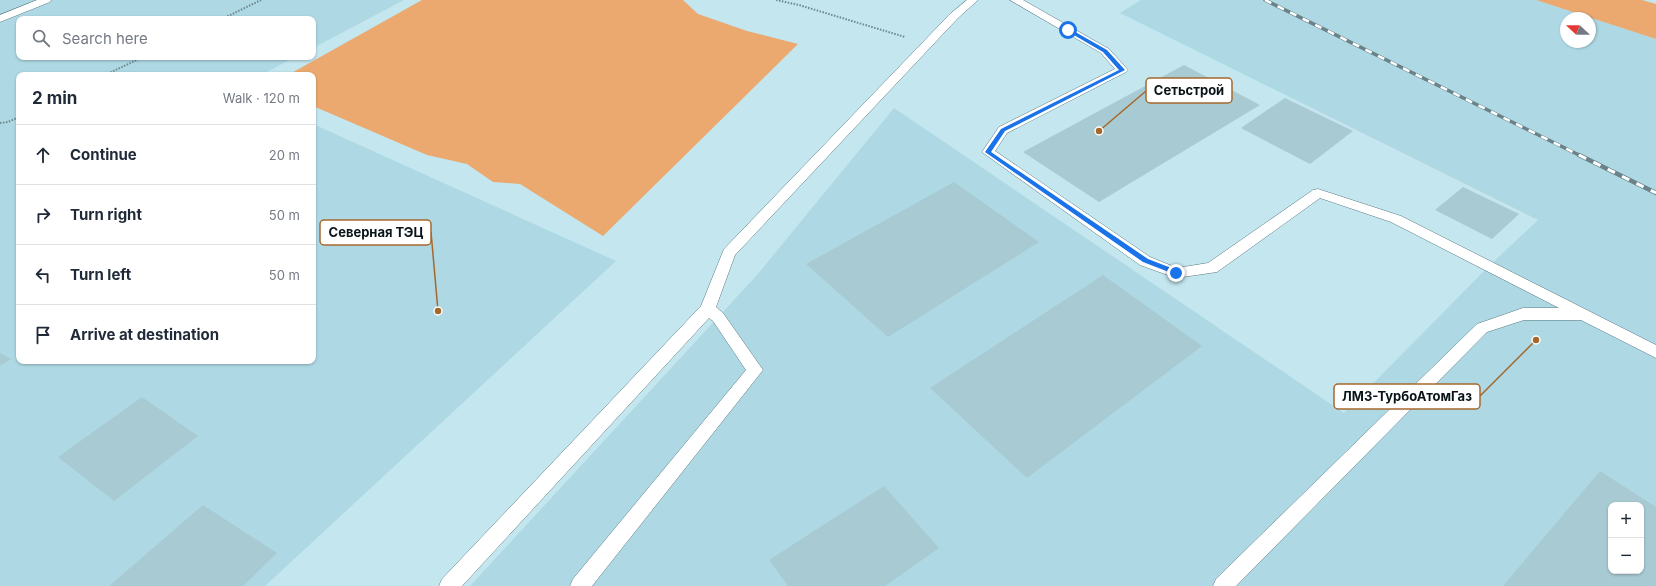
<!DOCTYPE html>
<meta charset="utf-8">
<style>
body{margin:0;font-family:Inter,sans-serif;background:#f2f2f3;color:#1f2937}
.controls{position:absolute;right:12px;bottom:12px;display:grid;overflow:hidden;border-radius:8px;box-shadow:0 1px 3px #0004}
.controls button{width:36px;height:36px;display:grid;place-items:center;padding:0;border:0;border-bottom:1px solid #e0e1e3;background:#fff;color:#1f2937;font:20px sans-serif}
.compass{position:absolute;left:1560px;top:12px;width:36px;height:36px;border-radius:50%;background:#fff;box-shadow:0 1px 3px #0004;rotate:292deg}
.stop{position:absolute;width:12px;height:12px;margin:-9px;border:3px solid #1a73e8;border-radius:50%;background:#fff}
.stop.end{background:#1a73e8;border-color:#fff;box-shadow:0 1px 4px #0008}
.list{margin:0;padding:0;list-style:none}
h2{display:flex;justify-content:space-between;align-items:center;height:52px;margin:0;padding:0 16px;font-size:17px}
h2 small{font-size:13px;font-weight:400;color:#747a83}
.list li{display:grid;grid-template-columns:26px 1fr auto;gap:12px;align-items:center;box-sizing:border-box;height:60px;padding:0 16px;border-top:1px solid #e0e1e3}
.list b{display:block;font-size:15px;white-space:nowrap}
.list em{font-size:13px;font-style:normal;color:#747a83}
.icon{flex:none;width:22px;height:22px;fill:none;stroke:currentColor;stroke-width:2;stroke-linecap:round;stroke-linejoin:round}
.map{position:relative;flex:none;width:1656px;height:586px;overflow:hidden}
.search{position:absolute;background:#fff;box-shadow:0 1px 3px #0004;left:16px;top:16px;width:300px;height:44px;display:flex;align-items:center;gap:10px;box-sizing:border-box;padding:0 14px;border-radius:8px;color:#747a83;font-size:15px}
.panel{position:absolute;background:#fff;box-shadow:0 1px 3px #0004;left:16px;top:72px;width:300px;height:292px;border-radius:8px}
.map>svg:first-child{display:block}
.built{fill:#aed9e4;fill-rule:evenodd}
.green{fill:#eba96f}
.building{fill:#a8cad2;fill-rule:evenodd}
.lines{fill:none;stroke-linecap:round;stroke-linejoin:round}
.lane-casing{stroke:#5a7a82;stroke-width:1}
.path{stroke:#6e878d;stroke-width:2;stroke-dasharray:1.5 1.5;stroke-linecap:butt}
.lane{fill:#fff;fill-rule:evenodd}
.rail-far1-casing{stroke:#6a8288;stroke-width:3.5}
.rail-casing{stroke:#6a8288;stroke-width:4.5}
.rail-far1{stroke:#fff;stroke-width:2.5;stroke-dasharray:7;stroke-linecap:butt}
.rail{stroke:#fff;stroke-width:3;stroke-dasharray:8;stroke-linecap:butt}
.route{fill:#1a73e8}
.leader{fill:none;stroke:#a5682c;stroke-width:1.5}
.callout-dot{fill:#a5682c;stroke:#fff;stroke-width:1.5}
.callout{fill:#fff;stroke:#a5682c;stroke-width:1.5}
.callout-label{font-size:13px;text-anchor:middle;font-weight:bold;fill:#081417}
</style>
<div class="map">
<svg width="1656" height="586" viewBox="0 0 1656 586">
<rect width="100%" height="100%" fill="#c3e6ef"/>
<path class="built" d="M0,0H404L313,48V19H19V57H295L261,75H19V361H313V124L616,261L265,586H0Z
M1141,0H1536L1656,39V586H470L757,275L894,108L1344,413L1488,267L1538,220L1120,13ZM1566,18H1590V42H1566ZM1611,505H1641V571H1611Z"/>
<path class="green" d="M422,0H683L698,14L747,31L798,44L603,236L520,184L493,182L467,164L427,155L313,106V75H288Z
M1536,0H1642L1656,4V39Z"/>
<path class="building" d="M1184,65L1260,105L1099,202L1023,152Z
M1285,98L1353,131L1310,164L1241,128Z
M954,182L1039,242L888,337L806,264Z
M1463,187L1519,214L1492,239L1435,210Z
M1103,275L1202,346L1027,478L930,388Z
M0,353L11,359L0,366Z
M142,397L198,436L114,501L58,457Z
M1600,471L1656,507V586H1503ZM1611,505H1641V571H1611Z
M884,486L939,548L885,586H788L769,560Z
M203,505L277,553L243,586H109Z"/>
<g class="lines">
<defs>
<path id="lane" d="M37,0H51L50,2L0,22V15Z
M967,0H978L958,18L735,255L716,307L723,313L763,370L592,586H570L573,579L746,370L713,321L709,318L462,586H439L442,579L701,306L724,249L950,14Z
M1010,0H1023L1109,49L1128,70L1126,72L1007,133L995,151L1150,257L1177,268L1208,263L1313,190L1318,189L1401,216L1656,345V358L1581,320H1524L1487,332L1236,586H1213L1216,579L1477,324L1523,308H1559L1391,222L1320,198L1217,272L1176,278L1140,265L982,152L999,127L1115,69L1101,53Z"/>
</defs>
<use href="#lane" class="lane-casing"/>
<path class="path" d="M776,0L799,5L905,37
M222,19L261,0
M105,75L143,57
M0,123L8,122L19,117"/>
<use href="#lane" class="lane"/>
<defs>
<path id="rail-far1" d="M1265,0L1581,156"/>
<path id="rail" d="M1579,155L1656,193"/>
</defs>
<use href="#rail-far1" class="rail-far1-casing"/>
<use href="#rail" class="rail-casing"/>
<use href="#rail-far1" class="rail-far1"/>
<use href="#rail" class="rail"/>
</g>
<path class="route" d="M1067,29H1070L1107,50L1125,70L1005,131L991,152L1148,259L1179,271V274H1174L1143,262L985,152L1001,129L1119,70L1103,52L1067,31Z"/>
<path class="leader" d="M1099 131L1146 91M438 311L431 232M1536 340L1480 396"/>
<g class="callout-dot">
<circle cx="1099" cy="131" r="4"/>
<circle cx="438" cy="311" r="4"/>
<circle cx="1536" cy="340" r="4"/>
</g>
<g class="callout">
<rect x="1146" y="78" width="86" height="25" rx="4"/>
<rect x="320" y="220" width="111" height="25" rx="4"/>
<rect x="1334" y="384" width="146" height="25" rx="4"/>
</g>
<g class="callout-label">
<text x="1189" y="95">Сетьстрой</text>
<text x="376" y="237">Северная ТЭЦ</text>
<text x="1407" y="401">ЛМЗ-ТурбоАтомГаз</text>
</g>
</svg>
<div class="controls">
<button>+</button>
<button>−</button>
</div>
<svg class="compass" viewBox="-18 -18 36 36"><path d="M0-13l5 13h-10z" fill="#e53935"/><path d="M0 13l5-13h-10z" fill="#747a83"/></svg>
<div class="stop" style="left:1068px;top:30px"></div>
<div class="stop end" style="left:1176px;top:273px"></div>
<div class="search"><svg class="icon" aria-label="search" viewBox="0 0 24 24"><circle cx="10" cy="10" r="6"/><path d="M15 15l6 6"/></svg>Search here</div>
<section class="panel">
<h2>2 min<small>Walk · 120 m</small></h2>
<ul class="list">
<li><svg class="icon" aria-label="ahead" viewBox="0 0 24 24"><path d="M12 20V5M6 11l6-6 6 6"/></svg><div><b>Continue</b></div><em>20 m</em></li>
<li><svg class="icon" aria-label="right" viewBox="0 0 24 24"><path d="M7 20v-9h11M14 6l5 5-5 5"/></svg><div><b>Turn right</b></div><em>50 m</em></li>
<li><svg class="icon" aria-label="left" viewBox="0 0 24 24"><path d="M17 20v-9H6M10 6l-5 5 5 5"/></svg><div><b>Turn left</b></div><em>50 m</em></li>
<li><svg class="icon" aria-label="arrive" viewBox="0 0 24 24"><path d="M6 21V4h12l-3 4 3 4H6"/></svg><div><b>Arrive at destination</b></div></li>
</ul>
</section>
</div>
